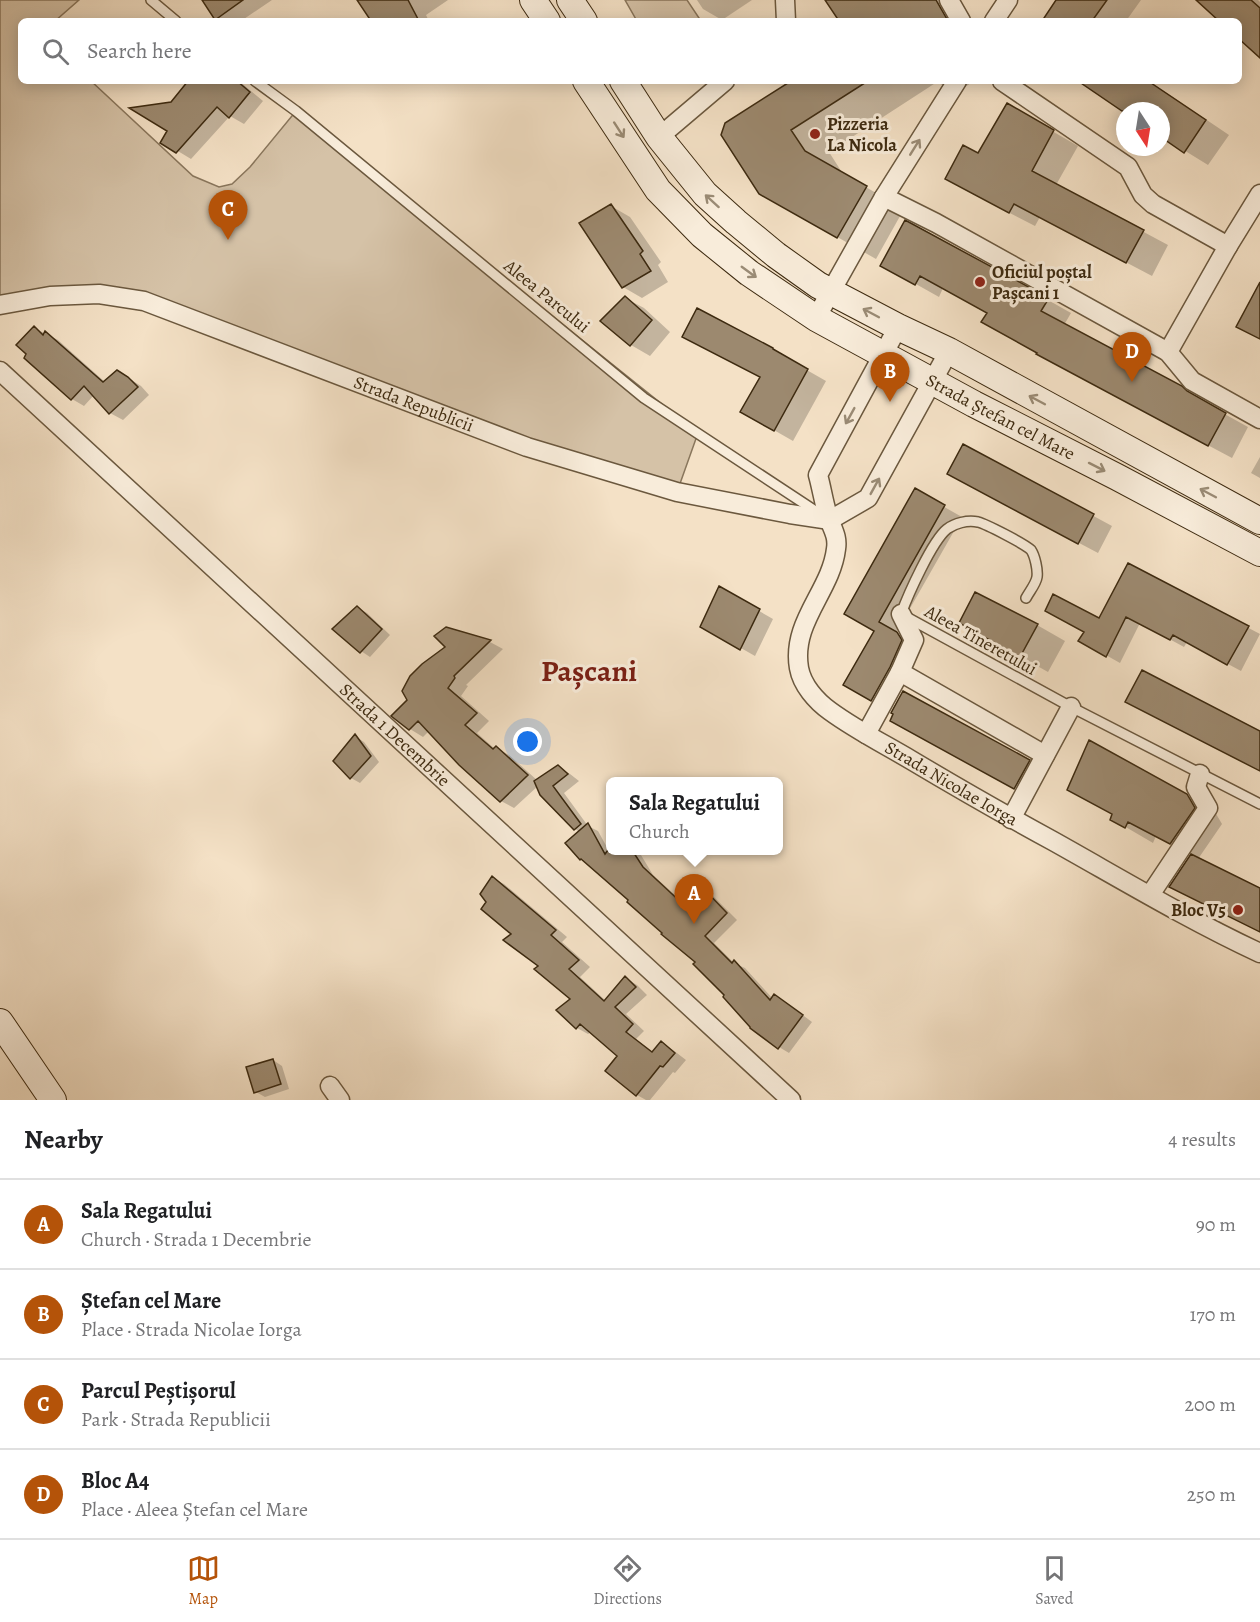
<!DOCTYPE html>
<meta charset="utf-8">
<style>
body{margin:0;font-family:Alegreya,serif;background:#f2f2f2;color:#202124}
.compass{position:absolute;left:1116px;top:102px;width:54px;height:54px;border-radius:50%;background:#fff;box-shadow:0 3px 15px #0003;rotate:168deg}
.you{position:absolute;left:528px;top:742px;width:21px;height:21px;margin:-15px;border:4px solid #fff;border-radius:50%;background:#1a73e8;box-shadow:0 0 0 9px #1a73e833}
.badge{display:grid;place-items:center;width:39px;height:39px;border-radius:50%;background:#b45309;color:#fff;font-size:20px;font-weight:700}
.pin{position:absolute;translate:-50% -50px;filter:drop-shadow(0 2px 3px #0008)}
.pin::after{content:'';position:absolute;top:32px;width:21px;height:18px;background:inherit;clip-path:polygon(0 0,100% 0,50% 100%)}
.popup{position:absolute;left:606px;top:777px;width:177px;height:78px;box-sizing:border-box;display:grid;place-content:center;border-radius:9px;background:#fff;filter:drop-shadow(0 2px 4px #0005);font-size:20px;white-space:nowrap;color:#757577}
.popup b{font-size:22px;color:#202124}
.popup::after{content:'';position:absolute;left:50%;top:100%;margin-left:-12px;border:12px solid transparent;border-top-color:#fff}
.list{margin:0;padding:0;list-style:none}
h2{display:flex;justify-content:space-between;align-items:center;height:78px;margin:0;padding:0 24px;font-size:26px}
h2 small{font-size:20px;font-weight:400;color:#757577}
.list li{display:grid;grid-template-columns:39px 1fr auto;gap:18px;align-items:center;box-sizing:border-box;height:90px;padding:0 24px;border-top:2px solid #e0e0e0}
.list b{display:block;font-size:22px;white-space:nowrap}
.list p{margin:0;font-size:20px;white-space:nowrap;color:#757577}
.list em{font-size:20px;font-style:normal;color:#757577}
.icon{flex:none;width:33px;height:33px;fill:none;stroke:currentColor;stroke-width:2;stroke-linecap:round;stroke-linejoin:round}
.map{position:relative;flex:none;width:1260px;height:1100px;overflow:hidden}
.search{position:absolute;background:#fff;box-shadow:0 3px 15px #0003;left:18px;right:18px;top:18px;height:66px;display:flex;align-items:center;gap:15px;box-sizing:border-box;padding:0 21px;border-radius:9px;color:#757577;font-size:22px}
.sheet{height:438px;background:#fff}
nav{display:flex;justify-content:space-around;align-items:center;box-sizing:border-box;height:84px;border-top:2px solid #e0e0e0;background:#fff;font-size:16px;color:#757577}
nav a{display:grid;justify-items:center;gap:3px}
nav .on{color:#b45309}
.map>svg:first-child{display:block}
.green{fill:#d5c2a7;stroke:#89765c;stroke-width:1.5}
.shadow{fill:#0003}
.building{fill:#9c896f;stroke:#3d2a10;stroke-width:1.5}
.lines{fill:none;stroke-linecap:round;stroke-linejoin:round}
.lane-casing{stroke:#6b583e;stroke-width:12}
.street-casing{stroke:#6b583e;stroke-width:21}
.secondary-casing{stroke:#3d2a10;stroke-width:28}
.lane{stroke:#f8ecda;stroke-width:9}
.street{stroke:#f8ecda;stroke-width:18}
.secondary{stroke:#f8ecda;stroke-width:26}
.oneway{stroke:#9a8b75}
.poi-dot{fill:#8f2418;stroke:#f8ecda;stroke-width:2}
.labels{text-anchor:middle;stroke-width:6;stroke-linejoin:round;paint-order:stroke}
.poi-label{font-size:18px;font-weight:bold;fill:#3d2a10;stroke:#f8ecda;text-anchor:start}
.street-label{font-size:18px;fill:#3d2a10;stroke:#f8ecda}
.town-label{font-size:30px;font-weight:bold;fill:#7a1f14;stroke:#f8ecda}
</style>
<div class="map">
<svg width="1260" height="1100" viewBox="0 0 1260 1100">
<rect width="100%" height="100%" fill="#f4e1c6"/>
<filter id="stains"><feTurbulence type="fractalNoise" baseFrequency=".00333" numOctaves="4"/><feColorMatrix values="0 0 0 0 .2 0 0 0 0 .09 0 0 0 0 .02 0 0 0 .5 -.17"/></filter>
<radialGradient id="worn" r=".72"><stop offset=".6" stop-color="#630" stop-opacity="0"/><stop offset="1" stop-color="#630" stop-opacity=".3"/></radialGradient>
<path class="green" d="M0,0H79L55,21H21V81H91L193,176L219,187L232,184L250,167L296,111L698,433L677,492L144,301L0,305Z
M625,0H687L701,21H637Z"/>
<path class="shadow" d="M203,0H272L241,21H221L216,18Z
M370,0H448L426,15L429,21H373Z
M697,0H752L722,20L703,9Z
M827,0H958L971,21H840Z
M1065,0H1141L1126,21H1044Z
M1198,0H1258L1260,2V56L1239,37V21H1221Z
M190,81H239L263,101L244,124L230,116L191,159L163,142L169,131L171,103Z
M794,81H974L956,93L937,82L829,152L843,174L904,209L876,259L760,193Z
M1080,81H1149L1229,135L1208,165L1161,136V111H1125Z
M1007,105L1078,146L1056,185L1168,245L1152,276L1040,217L1035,226L971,193L979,155Z
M611,206L630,217L661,262L658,265L668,282L642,298L623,287Z
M882,265L1048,300L1071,313L1064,325L1248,427L1232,458L1061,367L988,313L943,288L939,297Z
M625,298L644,308L670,332L650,356L631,345Z
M34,328L58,340L105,382L130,379L141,386L149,395L123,420L110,413L94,395L84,406L72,399L26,357Z
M791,361L826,381L793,441L742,412L761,378Z
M964,446L1112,526L1098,553L968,484Z
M1260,457V478L1251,473Z
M916,491L962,517L896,633L915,644L889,710L845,685L876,631Z
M1129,565L1260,634L1241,671L1187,642L1184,647L1140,623L1120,663L1081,641L1099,620Z
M719,588L773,619L755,656L702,626Z
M976,594L1037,625L1065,641L1048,672L961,623Z
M358,608L367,613L390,635L370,657L361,651Z
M447,628L490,642L503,649L466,685L468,686L461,696L489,721L477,733L495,749L496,748L509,755L538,781L558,767L570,774L579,781L564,793L588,826L598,831L609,851L638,850L653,875L688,907L703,890L713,896L737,920L714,943L734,963L745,968L773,999L775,996L785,1002L812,1022L789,1053L779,1047L727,995L697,961L630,900L580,832L575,829L538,786L514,808L501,801L429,731L423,737L410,729L409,700L448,647Z
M906,729L1029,761L1043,769L1029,796Z
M355,736L364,742L379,762L360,783L351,778L335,761Z
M1186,795L1215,812L1222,824L1198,859L1260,890V932L1192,855L1156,836L1153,843L1112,819Z
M492,878L504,884L567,937L562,942L590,967L580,977L606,1001L625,978L637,985L647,995L626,1014L644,1031L636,1039L653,1053L661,1043L673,1050L686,1060L675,1073L673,1072L650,1100H646L637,1095L607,1071L619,1056L591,1032L588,1034L577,1028L572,999L541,965L488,902Z
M273,1060L282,1066L289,1089L265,1097L256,1092Z"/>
<path class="building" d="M202,0H243L215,20Z
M357,0H408L419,21H371Z
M825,0H936L948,21H839Z
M1056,0H1107L1092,21H1042Z
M1196,0H1251L1260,8V58L1239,39V21H1219Z
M188,81H237L250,92L229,118L217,107L176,153L160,143L167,131L129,108L171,102Z
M791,81H868L791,130L805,151L867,186L837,238L759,194L721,135L725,123Z
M1078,81H1148L1206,120L1184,153L1161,137V111H1122Z
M1007,103L1054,130L1032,171L1144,230L1126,263L1014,204L1009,213L945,179L963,145L978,153Z
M611,204L643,251L640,254L651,271L622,288L579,223Z
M905,220L1049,298L1041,311L1182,386L1187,391L1226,413L1208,446L1036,354L1037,353L981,322L987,313L920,276L915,285L880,266Z
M1260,282V339L1236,327Z
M625,296L652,320L630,346L600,321Z
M697,308L773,348V349L808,369L774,431L740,412L760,377L682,337Z
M34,326L43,335L45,331L103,382L117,370L128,377L138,387L109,414L84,386L71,400L24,358L26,354L16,345Z
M963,444L1094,514L1078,544L947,474Z
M915,488L945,505L879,622L897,632L902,640L890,667L871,701L843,685L874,631L844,614Z
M1128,563L1249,626L1227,665L1173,635L1170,640L1126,617L1106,657L1078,641L1084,632L1045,611L1053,594L1099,618Z
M719,586L760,609L740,650L700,627Z
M975,592L1038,624L1020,657L959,623Z
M357,606L382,629L360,653L332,629Z
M446,627L491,640L454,676L455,678L448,688L477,713L465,725L493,749L496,746L528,775L500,802L459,765L418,721L409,730L391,716L407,700L402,691L410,676L422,664L445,647L434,636Z
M1142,670L1260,731V771L1125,702Z
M903,691L1030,760L1014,789L890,721L893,714L891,713Z
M355,734L371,756L350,779L333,761Z
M1089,740L1187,794L1195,808L1170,844L1128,822L1125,828L1110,820L1112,814L1067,790Z
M558,765L568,774L553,786L581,824L574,830L540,795L534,781Z
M588,823L605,854L608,850H632L643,867L686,907L703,888L727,913L705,936L732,963L734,960L770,1000L774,994L803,1015L778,1049L750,1028V1027L723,997L724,995L693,964L695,962L661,934L662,933L627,902L628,900L581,859L580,860L565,843Z
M1191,854L1260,888V932L1169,887Z
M492,876L556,930L551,935L579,960L569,969L604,1001L625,976L636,987L615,1007L633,1024L626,1032L652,1052L661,1041L675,1053L663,1067L660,1066L636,1096L605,1071L617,1056L580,1024L576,1029L556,1010L570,999L534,969L538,966L503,940L511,934L481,909L486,902L480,894Z
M273,1059L281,1084L254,1093L246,1067Z"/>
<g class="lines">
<defs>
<path id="lane" d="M151,0L176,21
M255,81L296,111L644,398L820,514
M1026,598C1029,592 1036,584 1037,577C1038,570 1035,556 1031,550C1025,544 986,524 978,522C967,520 955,523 947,529C932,541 908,595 901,614L1071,707L1260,804"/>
<g id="street">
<path d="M785,0L786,21"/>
<path d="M949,0L961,21"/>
<path d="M994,21L1008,0"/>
<path d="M1002,81L1128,167L1143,195L1153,204L1228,246"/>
<path d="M659,137L725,81"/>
<path d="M884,197L936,223L1168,352L1192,381L1260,419"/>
<path id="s1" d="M0,305L50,296L99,294L144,301L527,447L677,492L790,514L830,520"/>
<path d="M816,318L884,197L957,81"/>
<path id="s2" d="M898,327L818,475C822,489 824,505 829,519C833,530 838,537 836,549C831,591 791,622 799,668C802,685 816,701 830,711C856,730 884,744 911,760C958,788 1005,815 1053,841C1121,879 1189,920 1260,953"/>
<path d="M1168,352L1228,246L1260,194"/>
<path id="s3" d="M0,371L791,1100"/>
<path d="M830,520L868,498L949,351"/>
<path d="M901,614L914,640L900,672L1045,755"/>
<path d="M866,734L900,672"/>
<path d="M1011,819L1071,707"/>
<path d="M1150,895L1208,808L1196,787L1200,774"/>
<path d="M330,1086L340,1100"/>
</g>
<g id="secondary">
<path d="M533,0L547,21"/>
<path d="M570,0L584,21"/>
<path id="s4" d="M586,81L658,190L702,235L749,273L816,318L974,404L1117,477L1260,553"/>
<path d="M623,81L659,137L705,194L736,222L776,255L818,285L898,327L949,351L1260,521"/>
<path d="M0,1022L53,1100"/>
</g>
</defs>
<use href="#lane" class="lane-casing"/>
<use href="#street" class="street-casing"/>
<use href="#secondary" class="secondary-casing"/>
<use href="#lane" class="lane"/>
<use href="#street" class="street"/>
<use href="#secondary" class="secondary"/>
</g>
<defs><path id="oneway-shaft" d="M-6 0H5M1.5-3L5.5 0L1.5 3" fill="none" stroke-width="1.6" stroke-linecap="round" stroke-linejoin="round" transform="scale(1.5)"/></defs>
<g class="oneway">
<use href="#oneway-shaft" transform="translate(619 130) rotate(57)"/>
<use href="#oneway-shaft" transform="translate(915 147) rotate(-58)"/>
<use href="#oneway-shaft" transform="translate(712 201) rotate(-138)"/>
<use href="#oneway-shaft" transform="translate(749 272) rotate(36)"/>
<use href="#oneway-shaft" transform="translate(871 313) rotate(-152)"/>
<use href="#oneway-shaft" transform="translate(1037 400) rotate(-152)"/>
<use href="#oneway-shaft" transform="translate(850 416) rotate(119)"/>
<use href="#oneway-shaft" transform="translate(1097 467) rotate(27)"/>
<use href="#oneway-shaft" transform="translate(875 486) rotate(-61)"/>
<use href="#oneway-shaft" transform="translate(1208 493) rotate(-152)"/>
</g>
<g class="poi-dot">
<circle cx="815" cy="134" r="6"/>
<circle cx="980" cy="282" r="6"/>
<circle cx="1238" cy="910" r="6"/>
</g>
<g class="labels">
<g class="poi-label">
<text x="827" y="130">Pizzeria<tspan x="827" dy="21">La Nicola</tspan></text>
<text x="992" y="278">Oficiul poștal<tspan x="992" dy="21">Pașcani 1</tspan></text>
<text x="1226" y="916" text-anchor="end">Bloc V5</text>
</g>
<g class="street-label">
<text transform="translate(547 296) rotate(39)" y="6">Aleea Parcului</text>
<text dy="6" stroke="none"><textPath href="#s1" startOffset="434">Strada Republicii</textPath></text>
<text dy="6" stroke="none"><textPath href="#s4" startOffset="544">Strada Ștefan cel Mare</textPath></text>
<text transform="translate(981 640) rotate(29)" y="6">Aleea Tineretului</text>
<text dy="6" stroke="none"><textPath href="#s3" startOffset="537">Strada 1 Decembrie</textPath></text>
<text dy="6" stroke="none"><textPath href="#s2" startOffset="567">Strada Nicolae Iorga</textPath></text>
</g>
<g class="town-label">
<text x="589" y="681">Pașcani</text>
</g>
</g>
<rect width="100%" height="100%" filter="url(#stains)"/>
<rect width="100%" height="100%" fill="url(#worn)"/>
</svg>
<svg class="compass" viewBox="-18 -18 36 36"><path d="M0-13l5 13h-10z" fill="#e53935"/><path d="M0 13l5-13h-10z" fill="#757577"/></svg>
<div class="you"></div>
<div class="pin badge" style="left:694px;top:924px">A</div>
<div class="popup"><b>Sala Regatului</b>Church</div>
<div class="pin badge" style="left:890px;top:402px">B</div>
<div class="pin badge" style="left:228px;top:240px">C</div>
<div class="pin badge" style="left:1132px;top:382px">D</div>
<div class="search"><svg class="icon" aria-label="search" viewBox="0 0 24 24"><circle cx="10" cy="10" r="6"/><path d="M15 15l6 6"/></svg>Search here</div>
</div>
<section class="sheet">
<h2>Nearby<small>4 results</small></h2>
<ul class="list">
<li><span class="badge">A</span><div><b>Sala Regatului</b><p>Church · Strada 1 Decembrie</p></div><em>90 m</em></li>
<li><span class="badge">B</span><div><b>Ștefan cel Mare</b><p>Place · Strada Nicolae Iorga</p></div><em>170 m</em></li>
<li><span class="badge">C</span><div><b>Parcul Peștișorul</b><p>Park · Strada Republicii</p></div><em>200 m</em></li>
<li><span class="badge">D</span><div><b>Bloc A4</b><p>Place · Aleea Ștefan cel Mare</p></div><em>250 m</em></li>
</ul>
</section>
<nav>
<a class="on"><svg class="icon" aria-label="map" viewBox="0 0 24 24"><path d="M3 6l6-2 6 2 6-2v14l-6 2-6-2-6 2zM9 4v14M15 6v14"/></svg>Map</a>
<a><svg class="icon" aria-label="directions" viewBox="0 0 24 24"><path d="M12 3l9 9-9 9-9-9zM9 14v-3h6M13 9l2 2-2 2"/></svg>Directions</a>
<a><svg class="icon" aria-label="saved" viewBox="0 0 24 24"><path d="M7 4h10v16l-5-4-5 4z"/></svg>Saved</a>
</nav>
